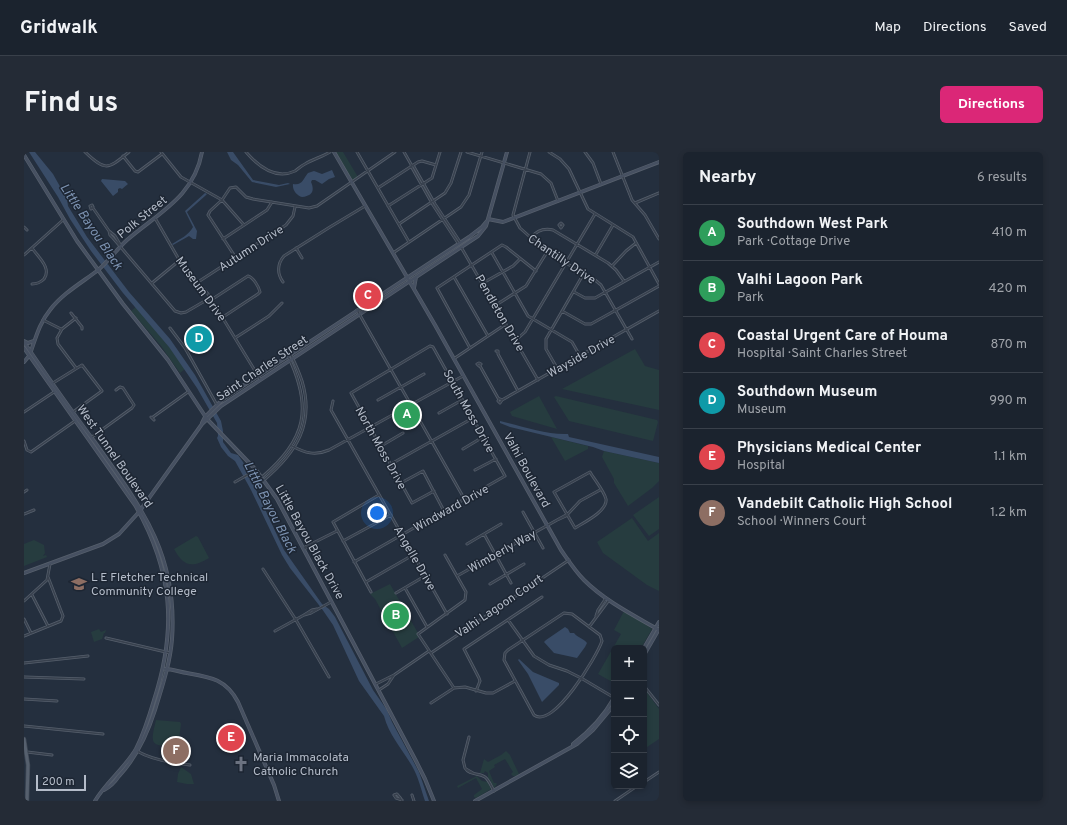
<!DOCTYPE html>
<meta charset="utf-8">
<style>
body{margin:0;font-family:Overpass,sans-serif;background:#242b36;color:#f1f3f6}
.controls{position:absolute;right:12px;bottom:12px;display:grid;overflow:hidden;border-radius:6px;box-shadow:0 2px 6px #0003}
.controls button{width:36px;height:36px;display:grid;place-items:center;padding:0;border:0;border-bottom:1px solid #39404a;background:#1b232e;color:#f1f3f6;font:20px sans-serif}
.scale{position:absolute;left:12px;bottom:10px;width:50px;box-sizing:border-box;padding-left:4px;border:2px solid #b4bcc9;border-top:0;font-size:11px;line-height:14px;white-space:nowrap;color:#b4bcc9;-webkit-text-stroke:3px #1d2633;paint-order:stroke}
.you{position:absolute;left:353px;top:361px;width:14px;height:14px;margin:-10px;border:3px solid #fff;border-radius:50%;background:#1a73e8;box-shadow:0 0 0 6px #1a73e833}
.badge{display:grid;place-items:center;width:26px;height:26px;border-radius:50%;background:#db2777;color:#fff;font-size:13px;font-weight:700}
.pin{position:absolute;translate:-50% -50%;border:2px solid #fff;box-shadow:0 1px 4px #0006}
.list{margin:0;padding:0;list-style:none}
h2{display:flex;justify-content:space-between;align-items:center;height:52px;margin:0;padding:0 16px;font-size:17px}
h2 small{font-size:13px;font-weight:400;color:#a0a4aa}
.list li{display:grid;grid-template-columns:26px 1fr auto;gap:12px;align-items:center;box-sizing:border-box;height:56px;padding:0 16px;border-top:1px solid #39404a}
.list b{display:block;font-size:15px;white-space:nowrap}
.list p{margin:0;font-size:13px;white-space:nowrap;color:#a0a4aa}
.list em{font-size:13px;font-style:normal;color:#a0a4aa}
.icon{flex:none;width:22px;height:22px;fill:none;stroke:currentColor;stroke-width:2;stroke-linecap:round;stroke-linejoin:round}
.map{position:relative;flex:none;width:635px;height:649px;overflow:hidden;border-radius:6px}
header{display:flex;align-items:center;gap:24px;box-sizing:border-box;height:56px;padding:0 20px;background:#1b232e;border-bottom:1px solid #39404a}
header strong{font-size:19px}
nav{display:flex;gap:22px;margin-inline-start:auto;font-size:14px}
.intro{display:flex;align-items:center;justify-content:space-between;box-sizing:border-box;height:96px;padding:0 24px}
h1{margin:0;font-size:28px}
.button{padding:10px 18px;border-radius:6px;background:#db2777;color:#fff;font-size:14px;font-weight:700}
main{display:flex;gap:24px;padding:0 24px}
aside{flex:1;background:#1b232e;border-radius:6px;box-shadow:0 2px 6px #0003}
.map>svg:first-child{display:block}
.green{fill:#263c3f}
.water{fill:#394c67}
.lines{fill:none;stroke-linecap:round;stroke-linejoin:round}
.street-casing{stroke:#565f6c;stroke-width:3}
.secondary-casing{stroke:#565f6c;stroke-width:4}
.primary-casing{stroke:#414a57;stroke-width:4.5}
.street{stroke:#38414e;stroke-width:1.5}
.secondary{stroke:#465061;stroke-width:2.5}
.primary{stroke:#56606e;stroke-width:3}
.labels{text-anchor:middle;stroke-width:3;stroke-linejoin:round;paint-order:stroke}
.street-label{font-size:12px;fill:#b4bcc9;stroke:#1d2633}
.poi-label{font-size:12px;fill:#b4bcc9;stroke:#1d2633;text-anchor:start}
.water-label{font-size:13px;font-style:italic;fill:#7c92b1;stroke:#1d2633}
</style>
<header>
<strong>Gridwalk</strong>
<nav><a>Map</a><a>Directions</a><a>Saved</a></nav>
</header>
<div class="intro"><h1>Find us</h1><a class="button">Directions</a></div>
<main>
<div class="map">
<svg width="635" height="649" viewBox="0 0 635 649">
<rect width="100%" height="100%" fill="#242f3e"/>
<path class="green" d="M310,0H319L334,25L328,30Z
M113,154L142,190L161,217L156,221L137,194L107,159Z
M611,197L621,214L635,218V258L538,237Z
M515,244L533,277L488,264L486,260Z
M532,244L633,268L634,270L629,289L545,269L530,245Z
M385,255H387L392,264L385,268L383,267L378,270L373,262Z
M527,285L564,294V297L541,309Z
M580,299L635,311V329L628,336L604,354L590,331V327L578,305Z
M635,345V377L625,384L609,363Z
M608,366L624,389L635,381V439L623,433L579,401L573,390Z
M172,384L174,385L185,406C168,416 160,415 150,397Z
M10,388L20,393L21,401L19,404L22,403L23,405L0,414V392Z
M366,432L394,481L395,485L378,496L351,447L346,442Z
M600,459L614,467L628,477L617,496H590V531L574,522L597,482L590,478Z
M75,477L77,480L82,478L81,481H80L78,487L70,490L67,480Z
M620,536L625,540L624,542L635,557V587L620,597Z
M132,568L156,570L157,572L154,596C128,592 125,596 132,568Z
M482,599L486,603L495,622L492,624H489L487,622L489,620L481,607L470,613L471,615L465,619L470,631H472L473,632L470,636L467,631V629L464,627V621L461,619L460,621H456L460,607L464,610L477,603Z
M157,615L167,622L170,632H163L153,630L154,622Z
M453,624L458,629L464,630L467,637L452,646L450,645V643L458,637L452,626L434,636L433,634Z"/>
<path class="water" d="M5,0H11L29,22L43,47L44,54L63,85L105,140L146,187L171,223L197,269L199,279V290L207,301L214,303L219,310L260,398L298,452L305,457L311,465L349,538L363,558L368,570L395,620L405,649H401C397,637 394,624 388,614C378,597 365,583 360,564L335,529L309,473L298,457L266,416L258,403L227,338L211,309L204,304L197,295L193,286L194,284L193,271L173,236L145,195L99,141L67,99L46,67L34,45Z
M203,0H209L229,28L255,33L264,31L266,32L252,35L228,30L214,13L207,8Z
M308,18L311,25L305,27L298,32L291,28H288L287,30C291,39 288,44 278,45C273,44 268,38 269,32C278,34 279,27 284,21L290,19L298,22Z
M78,27L101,29L104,32L98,37L96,36L94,37V40L89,44L77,29Z
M181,41L183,42L181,44L163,60L173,79L172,87H169L165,84L149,93L148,92C156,87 165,83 169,75L161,59Z
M476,269C498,274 522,283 544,282L545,285L635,305V311L580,299L569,295L486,275L476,271Z
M541,475L544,477L546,481H550C554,486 559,486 563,491L561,495L553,506L530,501L520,490L522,488Z
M495,507L509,520L535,531V533L518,550L504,522L494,508Z"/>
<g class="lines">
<defs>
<path id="street" d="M61,0C82,20 84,17 105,0
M137,0L157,25L198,48L220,73
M222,0C234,14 252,28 271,19C274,17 277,14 281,12C289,7 298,5 306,0
M333,0L385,90
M380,0L388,14
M443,0L517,22L527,31L534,49
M506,0L489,63L496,76L523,100L571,128L577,133L608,187
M525,0L536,7L545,17L564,57L609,85L635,132
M561,0L569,11L577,32
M589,0L608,48L621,63L635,87
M99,4L111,19L114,20L138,2
M389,13L411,52L436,90
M387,14L409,53L434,91
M354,36L394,10L398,9L412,13
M611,51L635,41
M68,53L69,55L67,57L66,54Z
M364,54L408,26L416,0
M69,56L85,79L91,84L97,94
M131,66L157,111L184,142L236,227
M537,71L539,73L537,76L535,73Z
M375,72L421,41L427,31L437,0
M0,75L3,78
M85,79L86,83L89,86L151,159L157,161L162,160L186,146
M507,86C513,78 520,76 529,78L584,111L592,118L600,129
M199,87L243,58L248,50
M437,95L514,228
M8,96C14,105 28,116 20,127C16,131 13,132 8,132
M272,96L278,106
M369,101L437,55L445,43L458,0
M468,101L504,164L548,190L556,204
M572,102L589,73
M0,103L39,68
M212,106L184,63L186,59L198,48L206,36L212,35L222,45L229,47L285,56L293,54L371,0
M588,114L602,99L612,91
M430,125L464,184
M174,130L262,73L269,64L271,55
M259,130C253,122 253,112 260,104L306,75L341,54
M128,131L156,108
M459,131L489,114L496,107
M550,140L561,146H571L635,110
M187,148L224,124C229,125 235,135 236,140L234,142L199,165
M472,153L502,134L523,100
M333,158L441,348
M538,159L561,172H567L635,134
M47,161L58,175V177
M19,168L37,177
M146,176L161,196L193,253
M211,186L245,164L258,151
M492,188L501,180L571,62
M446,196L413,136L478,93L482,95L512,119
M472,199H474V202L494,239
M431,206L482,172
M455,211L457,212L455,214L453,212Z
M456,214L474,246L478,248
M52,216L34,192L33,186L38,177L52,166
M533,216L522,197V187L560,121
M29,231L58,213L78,239L49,260
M475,247L474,249L476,251L478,248L635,159
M354,248L400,222
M309,249L307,258L423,462
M0,260L30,240
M415,261L438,248
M127,265L130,268
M129,265L164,240
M68,285L108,256L110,253L99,236L96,235L92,238
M0,289L3,298L7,300L51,269
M268,294C281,301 291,304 305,298L439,224
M357,294L379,281
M439,297L459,285
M367,312L449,266
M451,318L472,307
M566,320C570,327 580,339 582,347C584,359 559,371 551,376L530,340Z
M238,325C282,288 289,256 264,204
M240,328C272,301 291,272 278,229C275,220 271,211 267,203
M211,330L232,318
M377,331L399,319L420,359
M0,340L3,338
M499,360L519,396
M0,362L10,358
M531,369L542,364L556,349L576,338
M460,382L487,431
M319,389L367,363
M443,392L477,372
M279,396L313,379
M280,397L290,392
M421,403L442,440L441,448L394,482L430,536
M330,410L481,324L409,195L406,194L327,241L388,351L410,339
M239,417L272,468L305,525
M433,424L542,363
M342,430L389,403
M466,432L500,412
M381,436L403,475
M347,440L309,370L355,343
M372,441L401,424
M8,443L24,474
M0,449L23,428L26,412
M540,461L548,462L576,483L578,489C573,504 529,578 510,563L480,508L481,501L484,498Z
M280,463L287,461L307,450
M572,464L574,458L582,446
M0,467L7,481
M484,468L510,504L525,513L543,519L557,526L589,545
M565,475L585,448
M251,479L280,463L288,458L293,457
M0,484L37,469L39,464L24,425
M82,486L146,501
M407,501L545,408
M0,511L64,504
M0,525L60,527
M352,532L370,523L405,499
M620,534L635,553
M355,538L364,532L370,523
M452,539L456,529L455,526L440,497L518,445
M0,547L33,549
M407,551L430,536L441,535L462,541H469L491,529
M0,574L79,582
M445,585L439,608L441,616C446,624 454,620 461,625C465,628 467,634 470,639
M113,599C128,608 148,611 166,613
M3,600L28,603
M442,617L449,621
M620,630L635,620
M388,643L390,649
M378,648L372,646L370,643L373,642C375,644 377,646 378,649
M591,649L613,634"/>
<path id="secondary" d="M310,0L411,173L537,398C544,408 551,419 560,428C581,449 609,463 635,478
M0,3L53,89L99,152L144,208L183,267L232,318L253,347L392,609L401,627L410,649
M464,67L479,70L635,10
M390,136L392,125
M0,189L4,191L10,189
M0,190C23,224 46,257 70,289C117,355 154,402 148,487C146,512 138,535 131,558C123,583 113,605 95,624C91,630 86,635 80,638
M0,196L111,353C149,419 153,477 130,548C125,565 120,581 112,597C101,616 82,630 71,649
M7,199C12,185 16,170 26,158C38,142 57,131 73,119C84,110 92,98 103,88C134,61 170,45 178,0
M0,210L5,204
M178,271L181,265L199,247L445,85L458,75L463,69
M0,421L79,392L95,382L115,360L178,272L197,254L454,84L462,74L483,0
M620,496L635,470
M620,503L635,477
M141,517C148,517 156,520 163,521C186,525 202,527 214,550L250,633L255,649
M549,592C566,579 580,564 590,546
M451,649L553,592L569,578L590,553"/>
<path id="primary" d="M0,587L4,613L3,649"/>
</defs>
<use href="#street" class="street-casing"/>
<use href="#secondary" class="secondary-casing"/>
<use href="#primary" class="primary-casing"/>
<use href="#street" class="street"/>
<use href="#secondary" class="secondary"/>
<use href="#primary" class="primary"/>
</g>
<defs>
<symbol id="university-bare" viewBox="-9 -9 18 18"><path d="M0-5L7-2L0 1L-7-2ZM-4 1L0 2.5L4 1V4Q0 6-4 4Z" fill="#8d6e63" stroke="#1d2633" stroke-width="2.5" paint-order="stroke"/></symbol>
<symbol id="church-bare" viewBox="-9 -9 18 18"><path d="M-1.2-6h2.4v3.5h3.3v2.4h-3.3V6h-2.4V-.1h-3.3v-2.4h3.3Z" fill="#6b7280" stroke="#1d2633" stroke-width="2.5" paint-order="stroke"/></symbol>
</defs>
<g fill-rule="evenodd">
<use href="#university-bare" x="44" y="421" width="22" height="22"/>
<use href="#church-bare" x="206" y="601" width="22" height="22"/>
</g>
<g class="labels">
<g class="street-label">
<text transform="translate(118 65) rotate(-39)" y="4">Polk Street</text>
<text transform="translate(227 96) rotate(-33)" y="4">Autumn Drive</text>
<text transform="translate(538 107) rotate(34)" y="4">Chantilly Drive</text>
<text transform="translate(177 137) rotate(54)" y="4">Museum Drive</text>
<text transform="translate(476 161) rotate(60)" y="4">Pendleton Drive</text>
<text transform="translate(557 204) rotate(-29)" y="4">Wayside Drive</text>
<text transform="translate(238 216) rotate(-34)" y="4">Saint Charles Street</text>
<text transform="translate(445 259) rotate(61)" y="4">South Moss Drive</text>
<text transform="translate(357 296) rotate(61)" y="4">North Moss Drive</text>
<text transform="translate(91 304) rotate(55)" y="4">West Tunnel Boulevard</text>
<text transform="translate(503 318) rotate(61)" y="4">Valhi Boulevard</text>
<text transform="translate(427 356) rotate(-29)" y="4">Windward Drive</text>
<text transform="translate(286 390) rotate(61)" y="4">Little Bayou Black Drive</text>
<text transform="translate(478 399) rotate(-29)" y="4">Wimberly Way</text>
<text transform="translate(391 406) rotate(60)" y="4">Angelle Drive</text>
<text transform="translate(475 454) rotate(-34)" y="4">Valhi Lagoon Court</text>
</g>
<g class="poi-label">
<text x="67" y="429">L E Fletcher Technical<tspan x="67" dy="14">Community College</tspan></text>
<text x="229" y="609">Maria Immacolata<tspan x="229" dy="14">Catholic Church</tspan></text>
</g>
<g class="water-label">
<text transform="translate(68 74) rotate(56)" y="5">Little Bayou Black</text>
<text transform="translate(247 355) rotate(63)" y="5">Little Bayou Black</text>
</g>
</g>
</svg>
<div class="controls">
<button>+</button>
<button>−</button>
<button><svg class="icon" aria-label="locate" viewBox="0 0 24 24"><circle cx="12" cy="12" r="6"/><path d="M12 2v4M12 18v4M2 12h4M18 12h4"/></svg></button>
<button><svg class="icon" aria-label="layers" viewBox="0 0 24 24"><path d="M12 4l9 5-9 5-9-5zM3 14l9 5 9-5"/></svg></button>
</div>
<div class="scale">200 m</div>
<div class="you"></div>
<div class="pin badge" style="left:383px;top:263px;background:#2e9e5b">A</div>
<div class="pin badge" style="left:372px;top:464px;background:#2e9e5b">B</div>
<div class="pin badge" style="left:344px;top:144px;background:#e0444e">C</div>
<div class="pin badge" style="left:175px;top:187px;background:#0f9aa8">D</div>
<div class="pin badge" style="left:207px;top:586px;background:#e0444e">E</div>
<div class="pin badge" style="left:152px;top:599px;background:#8d6e63">F</div>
</div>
<aside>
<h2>Nearby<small>6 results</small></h2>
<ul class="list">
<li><span class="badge" style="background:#2e9e5b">A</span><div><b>Southdown West Park</b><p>Park · Cottage Drive</p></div><em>410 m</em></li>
<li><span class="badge" style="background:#2e9e5b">B</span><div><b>Valhi Lagoon Park</b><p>Park</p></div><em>420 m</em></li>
<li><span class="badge" style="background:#e0444e">C</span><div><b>Coastal Urgent Care of Houma</b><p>Hospital · Saint Charles Street</p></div><em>870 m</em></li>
<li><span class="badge" style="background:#0f9aa8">D</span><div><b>Southdown Museum</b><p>Museum</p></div><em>990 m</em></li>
<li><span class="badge" style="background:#e0444e">E</span><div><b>Physicians Medical Center</b><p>Hospital</p></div><em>1.1 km</em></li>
<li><span class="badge" style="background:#8d6e63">F</span><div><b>Vandebilt Catholic High School</b><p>School · Winners Court</p></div><em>1.2 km</em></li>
</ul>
</aside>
</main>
